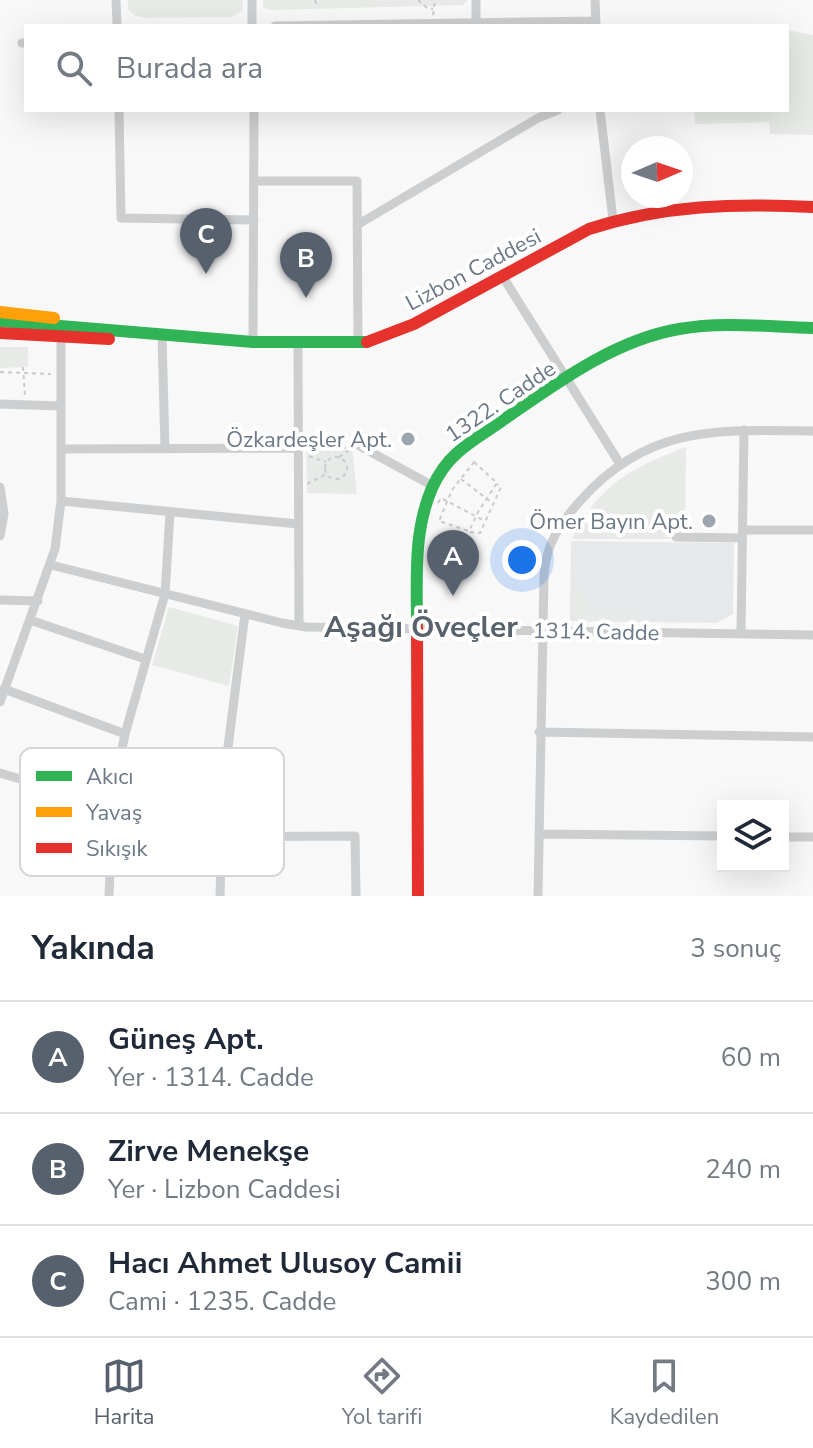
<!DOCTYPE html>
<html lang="tr">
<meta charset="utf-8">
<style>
body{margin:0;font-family:"Nunito Sans",sans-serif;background:#f6f6f7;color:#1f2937}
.controls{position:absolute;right:24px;bottom:24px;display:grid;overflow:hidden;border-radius:0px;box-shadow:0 8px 32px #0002}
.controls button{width:72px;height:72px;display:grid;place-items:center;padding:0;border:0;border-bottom:2px solid #e0e1e3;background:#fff;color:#1f2937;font:40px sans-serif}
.compass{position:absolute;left:621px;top:136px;width:72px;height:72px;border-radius:50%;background:#fff;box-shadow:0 8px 32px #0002;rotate:88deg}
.you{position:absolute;left:522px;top:560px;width:28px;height:28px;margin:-20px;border:6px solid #fff;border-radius:50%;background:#1a73e8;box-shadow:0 0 0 12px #1a73e833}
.badge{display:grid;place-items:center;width:52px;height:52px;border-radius:50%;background:#57616d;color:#fff;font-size:26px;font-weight:700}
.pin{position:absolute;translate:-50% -66px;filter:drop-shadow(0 2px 4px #0008)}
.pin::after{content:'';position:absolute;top:42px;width:28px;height:24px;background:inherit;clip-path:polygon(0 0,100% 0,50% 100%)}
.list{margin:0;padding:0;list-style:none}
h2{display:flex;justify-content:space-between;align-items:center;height:104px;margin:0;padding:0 32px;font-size:34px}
h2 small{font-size:26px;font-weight:400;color:#747a83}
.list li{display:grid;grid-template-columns:52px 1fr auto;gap:24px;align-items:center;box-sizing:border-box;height:112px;padding:0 32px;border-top:2px solid #e0e1e3}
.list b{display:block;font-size:30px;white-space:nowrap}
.list p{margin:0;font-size:26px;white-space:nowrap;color:#747a83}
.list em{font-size:26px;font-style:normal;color:#747a83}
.icon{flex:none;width:44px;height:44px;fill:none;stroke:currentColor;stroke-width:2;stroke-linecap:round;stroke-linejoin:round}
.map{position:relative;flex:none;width:813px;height:896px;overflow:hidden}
.search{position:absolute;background:#fff;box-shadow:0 8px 32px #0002;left:24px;right:24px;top:24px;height:88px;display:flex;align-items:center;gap:20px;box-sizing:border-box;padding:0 28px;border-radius:0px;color:#747a83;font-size:30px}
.sheet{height:440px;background:#fff}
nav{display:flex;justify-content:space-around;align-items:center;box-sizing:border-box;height:112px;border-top:2px solid #e0e1e3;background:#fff;font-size:22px;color:#747a83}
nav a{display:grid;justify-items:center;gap:4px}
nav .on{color:#57616d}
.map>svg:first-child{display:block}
.built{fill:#e7e8e9}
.green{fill:#e7eae6}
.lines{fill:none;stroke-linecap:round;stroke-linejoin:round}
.path{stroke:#cacbcc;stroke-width:2;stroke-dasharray:4 4;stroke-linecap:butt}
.street{stroke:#cdcecf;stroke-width:9}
.fast{stroke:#30b455;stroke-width:12}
.slow{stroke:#ff9f0a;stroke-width:12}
.jam{stroke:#e5322d;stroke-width:12}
.poi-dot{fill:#9ca5ae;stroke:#fff;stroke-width:3}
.labels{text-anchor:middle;stroke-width:8;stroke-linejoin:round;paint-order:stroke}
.street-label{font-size:22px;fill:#6b7886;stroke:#fff}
.poi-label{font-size:22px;fill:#6b7886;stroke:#fff;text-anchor:end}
.district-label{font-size:30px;font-weight:bold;fill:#58626c;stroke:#fff}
.key{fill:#fff;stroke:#d3d6db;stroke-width:2}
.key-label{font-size:22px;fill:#6b7886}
</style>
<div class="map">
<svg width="813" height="896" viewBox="0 0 813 896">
<rect width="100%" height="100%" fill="#f8f8f8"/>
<path class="built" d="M571,541L734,543L733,614L717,623L570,621Z"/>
<path class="green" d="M128,0H243V11L230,17L145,18L134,15L128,9Z
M263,0H468L463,5L270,10L263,7Z
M787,30L813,35V135L770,134L769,122L695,124L694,110H787Z
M0,347H28V367L0,368Z
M306,442L352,447L357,494L307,493Z
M686,447L685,532H673L670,539H572C599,484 631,468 686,447Z
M573,590H583L586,614L639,615V622L570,621V591Z
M169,607L238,626L229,686L152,665Z"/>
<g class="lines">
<path class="path" d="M315,0L318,7
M418,0L427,8L433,9
M433,15L435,0
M23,367L25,396
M0,372L51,374
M309,456L326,462
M339,457L350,450
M325 468a11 11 0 1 1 22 0a11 11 0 1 1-22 0Z
M474,462L497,483L478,512L469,531L439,521L452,490Z
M461,479L491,502
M307,484L326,474
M438,503L441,498L483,520
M470,532L480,533L501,487L497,484"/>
<path class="street" d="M116,0L117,26
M252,0V26
M595,0L596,25
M476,23V0
M275,26L596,21
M22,43H26
M119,110L121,218L254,220
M600,110L613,220
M255,181H357L358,343
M357,225L538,118L558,110
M503,277L620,464
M162,336L165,449
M253,342L254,110
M298,343L299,626
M0,404L61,406
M358,445L433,486
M61,449L298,448
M0,487L4,514L0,536
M61,501L298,524
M743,530H813
M676,537L742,538
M51,565L282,623L306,627L813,635
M0,600L38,601
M30,620L145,659
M741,633L744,430
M4,689L125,734
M0,702L55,549L61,501V337
M539,732L813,737
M0,773L112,806
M539,834L723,836
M110,837L355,836L356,896
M783,837H813
M109,896L114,788L125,734L165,594L170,512
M220,896L223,786L245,614
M538,896L544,575C546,544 560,523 581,500C649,424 719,430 813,431"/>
<path class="fast" d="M0,321L253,342H367
M417,627C417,580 413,532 432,488C438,475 446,463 456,454C471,440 490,430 506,418C558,382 615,340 679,329C723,321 769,327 813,328"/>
<path class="slow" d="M0,312L54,318"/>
<path class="jam" d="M0,333L109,339
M367,342L414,324L589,229C663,205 736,203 813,207
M417,627L418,896"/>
</g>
<g class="poi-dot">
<circle cx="408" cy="439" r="8"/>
<circle cx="709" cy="521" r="8"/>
</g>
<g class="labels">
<g class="street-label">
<text transform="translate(473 269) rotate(-28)" y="8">Lizbon Caddesi</text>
<text transform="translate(500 401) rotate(-34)" y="8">1322. Cadde</text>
<text transform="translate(596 631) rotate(1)" y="8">1314. Cadde</text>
</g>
<g class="poi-label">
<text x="392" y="447">Özkardeşler Apt.</text>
<text x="693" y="529">Ömer Bayın Apt.</text>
</g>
<g class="district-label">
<text x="421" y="637">Aşağı Öveçler</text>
</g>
</g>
<rect x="20" y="748" width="264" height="128" rx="12" class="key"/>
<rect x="36" y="771" width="36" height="10" fill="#30b455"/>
<rect x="36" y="807" width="36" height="10" fill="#ff9f0a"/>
<rect x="36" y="843" width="36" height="10" fill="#e5322d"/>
<g class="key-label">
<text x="86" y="784">Akıcı</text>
<text x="86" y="820">Yavaş</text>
<text x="86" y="856">Sıkışık</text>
</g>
</svg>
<div class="controls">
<button><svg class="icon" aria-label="layers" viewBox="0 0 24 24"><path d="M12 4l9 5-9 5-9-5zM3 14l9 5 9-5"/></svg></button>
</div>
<svg class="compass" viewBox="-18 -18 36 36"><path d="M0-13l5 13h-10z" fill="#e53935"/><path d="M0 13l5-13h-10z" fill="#747a83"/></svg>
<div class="you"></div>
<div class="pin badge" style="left:453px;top:596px">A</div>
<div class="pin badge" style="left:306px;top:298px">B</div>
<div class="pin badge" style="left:206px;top:274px">C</div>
<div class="search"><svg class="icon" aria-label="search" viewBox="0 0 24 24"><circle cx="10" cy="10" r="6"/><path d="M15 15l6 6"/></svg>Burada ara</div>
</div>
<section class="sheet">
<h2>Yakında<small>3 sonuç</small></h2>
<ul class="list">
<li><span class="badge">A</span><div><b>Güneş Apt.</b><p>Yer · 1314. Cadde</p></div><em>60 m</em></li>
<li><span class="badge">B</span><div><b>Zirve Menekşe</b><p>Yer · Lizbon Caddesi</p></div><em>240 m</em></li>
<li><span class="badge">C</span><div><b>Hacı Ahmet Ulusoy Camii</b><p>Cami · 1235. Cadde</p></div><em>300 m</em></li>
</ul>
</section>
<nav>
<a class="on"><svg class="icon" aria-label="map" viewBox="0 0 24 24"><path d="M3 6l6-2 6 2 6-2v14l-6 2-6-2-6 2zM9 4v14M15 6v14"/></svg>Harita</a>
<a><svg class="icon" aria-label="directions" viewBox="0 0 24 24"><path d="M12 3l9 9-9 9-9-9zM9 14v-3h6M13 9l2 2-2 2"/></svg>Yol tarifi</a>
<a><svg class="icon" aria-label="saved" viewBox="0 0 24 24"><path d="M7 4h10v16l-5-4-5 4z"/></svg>Kaydedilen</a>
</nav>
